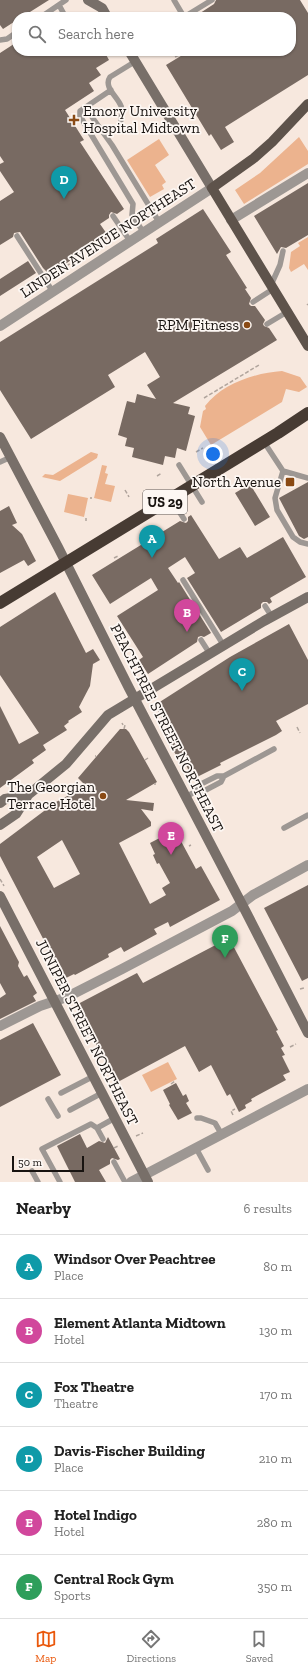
<!DOCTYPE html>
<style>
body{margin:0;font-family:"Zilla Slab",serif;background:#f2f2f2;color:#222}
.scale{position:absolute;left:12px;bottom:10px;width:72px;box-sizing:border-box;padding-left:4px;border:2px solid #181310;border-top:0;font-size:11px;line-height:14px;white-space:nowrap;color:#181310;-webkit-text-stroke:3px #fdf7f3;paint-order:stroke}
.you{position:absolute;left:213px;top:454px;width:14px;height:14px;margin:-10px;border:3px solid #fff;border-radius:50%;background:#1a73e8;box-shadow:0 0 0 6px #1a73e833}
.badge{display:grid;place-items:center;width:26px;height:26px;border-radius:50%;background:#ea580c;color:#fff;font-size:13px;font-weight:700}
.pin{position:absolute;translate:-50% -33px;filter:drop-shadow(0 1px 2px #0008)}
.pin::after{content:'';position:absolute;top:21px;width:14px;height:12px;background:inherit;clip-path:polygon(0 0,100% 0,50% 100%)}
.list{margin:0;padding:0;list-style:none}
h2{display:flex;justify-content:space-between;align-items:center;height:52px;margin:0;padding:0 16px;font-size:17px}
h2 small{font-size:13px;font-weight:400;color:#767676}
.list li{display:grid;grid-template-columns:26px 1fr auto;gap:12px;align-items:center;box-sizing:border-box;height:64px;padding:0 16px;border-top:1px solid #e0e0e0}
.list b{display:block;font-size:15px;white-space:nowrap}
.list p{margin:0;font-size:13px;white-space:nowrap;color:#767676}
.list em{font-size:13px;font-style:normal;color:#767676}
.icon{flex:none;width:22px;height:22px;fill:none;stroke:currentColor;stroke-width:2;stroke-linecap:round;stroke-linejoin:round}
.map{position:relative;flex:none;width:308px;height:1182px;overflow:hidden}
.search{position:absolute;background:#fff;box-shadow:0 1px 3px #0004;left:12px;right:12px;top:12px;height:44px;display:flex;align-items:center;gap:10px;box-sizing:border-box;padding:0 14px;border-radius:16px;color:#767676;font-size:15px}
.sheet{height:436px;background:#fff}
nav{display:flex;justify-content:space-around;align-items:center;box-sizing:border-box;height:56px;border-top:1px solid #e0e0e0;background:#fff;font-size:11px;color:#767676}
nav a{display:grid;justify-items:center;gap:2px}
nav .on{color:#ea580c}
.map>svg:first-child{display:block}
.green{fill:#ecb38e}
.building{fill:#786a62;fill-rule:evenodd}
.lines{fill:none;stroke-linecap:round;stroke-linejoin:round}
.path{stroke:#b0a49c;stroke-width:1.5;stroke-dasharray:4 2;stroke-linecap:butt}
.lane{stroke:#9d9793;stroke-width:5.5}
.street{stroke:#9d9793;stroke-width:10}
.secondary{stroke:#786f69;stroke-width:10}
.primary{stroke:#5e534b;stroke-width:10}
.highway{stroke:#473b33;stroke-width:12}
.poi-dot{fill:#8a4a14;stroke:#fdf7f3;stroke-width:1.5}
.labels{text-anchor:middle;stroke-width:3.5;stroke-linejoin:round;paint-order:stroke}
.shield{fill:#fdf7f3;stroke:#5d5754;stroke-width:1}
.shield-label{font-size:14px;font-weight:bold;fill:#181310}
.poi-label{font-size:15px;fill:#181310;stroke:#fdf7f3;text-anchor:end}
.street-label{font-size:15px;fill:#181310;stroke:#fdf7f3}
</style>
<div class="map">
<svg width="308" height="1182" viewBox="0 0 308 1182">
<rect width="100%" height="100%" fill="#f7e8de"/>
<path class="green" d="M299,137L308,151V164L244,204L235,190L260,173Z
M159,139L169,155L155,165L166,182L162,185L164,189L150,197L127,160Z
M308,237V270L304,264L291,272L289,268L291,252L300,246L298,243Z
M282,371L300,377L307,387L299,392L286,389L282,402L211,445L200,427L203,411L206,409L205,406C222,384 254,373 282,371Z
M91,452L98,454L97,458L60,481L42,477L45,474L53,475Z
M102,465L107,466L105,473L108,474L105,484L115,486L111,502L94,498Z
M68,494L88,498L84,517L64,512Z
M168,1062L177,1079L151,1092L142,1075Z"/>
<path class="building" d="M0,0H49L22,17H17V20L3,29L0,25Z
M216,0H300L308,13V75L225,127L234,142L221,150L211,134L209,136L166,65L189,51H291V17H194L214,4Z
M17,42V51H104L109,60L96,68L101,75L89,83L94,91L65,110L84,140L80,142L124,209L117,214L111,212L109,215V218L100,224L109,237L91,249L90,247L58,269V268L49,274L43,268L20,232L14,233L13,237L0,245V201L14,192L0,171V164L4,162L0,156V53Z
M308,183V235L286,248L281,247L277,254L254,216Z
M203,209L231,252L226,255L247,288L245,289L251,298L249,304L251,306H255L265,320L263,324L264,326L269,328L277,340L173,403L190,407L188,414L195,416L186,451L177,448L175,458L165,456L163,465L132,457L134,448L125,446L127,438L118,435L127,401L135,403L137,394L156,399L147,385L160,377L145,352L108,375L115,387L31,439L0,390V342L158,243L156,239Z
M28,261L36,273L0,296V279Z
M308,482V537L304,539L299,536L279,498Z
M250,484L270,517L255,526L235,493Z
M9,506L17,523L12,525L22,534L36,561L28,566L24,560L0,573V511Z
M191,515L219,559L240,547L247,558L283,537L306,577L270,598L272,602L269,604L267,602H263L261,604V608L221,632L187,578L195,573L185,557L168,568L178,583L179,582L211,633L204,637L201,636L198,637L197,642L148,674L139,660L143,657L117,616L158,590L151,578L110,604L92,575L180,521L186,523L188,521V517Z
M55,592L86,653L93,649L100,660L93,664L90,686L79,707L82,712L68,721L69,722L64,726L67,730L43,745L46,750L32,760L34,763L0,788V706L19,744L39,733L0,675V627Z
M289,624L308,660V704L276,721L282,731L276,735L220,763L221,765L193,779L181,755L177,757L169,742L173,740L155,705L230,657Z
M120,729H126L129,732L157,782L126,800L154,803L153,811L141,809L151,822V826L119,843L150,904L166,895L162,888L170,883L159,863L157,864L153,855L155,854L150,843L175,830L196,869L201,866L220,900L170,927L168,922L154,929L157,934L124,952L121,947L108,954L109,957L75,975L74,974L66,978L63,977L0,856V844L56,802L86,786L78,778ZM62,840L80,874L54,888L37,857Z
M308,885V978L302,981L264,908Z
M0,926L19,962L18,966L24,977L27,975L37,993L33,996L36,1001L0,1019V998L6,994L0,983Z
M229,938L278,1030L276,1031L284,1046L281,1048L285,1055L282,1056L290,1072L283,1075L286,1080L251,1099L252,1101L245,1105L246,1108L239,1112L230,1094L227,1096L211,1065L199,1072L185,1046L116,1083L76,1005L137,973L143,983Z
M33,1023L61,1075L0,1107V1040Z
M176,1083L183,1096L186,1094L189,1101L186,1103L192,1113L178,1120L169,1105L170,1104L163,1090Z
M80,1134L87,1148L99,1141L105,1143L108,1137L120,1159L118,1160L112,1158L110,1160V1164L99,1170L106,1182H75L57,1146Z"/>
<g class="lines">
<path class="path" d="M175,57L179,55
M96,251L94,248L100,243
M60,274L59,271L74,261L75,264
M307,305L308,304
M204,398L259,365
M196,452L203,448
M157,476L162,473
M125,490L129,497
M91,499V497
M86,521V518
M148,537L154,534
M114,558L118,556
M122,723L123,725
M297,727L300,733
M124,729L125,725
M95,756H96
M145,760L148,758
M155,783V785
M189,846L191,845
M0,879L4,886
M300,989L304,988
M290,1047L296,1044
M171,1084L175,1081
M233,1115L231,1111L235,1109
M136,1136L143,1133
M114,1148L118,1146"/>
<path class="lane" d="M174,0L184,17L212,0
M59,5L65,16
M41,17L66,0
M0,40L7,39L17,32
M111,90L80,111V116L133,204L132,215L144,233
M92,117L112,145L159,222
M121,120C121,115 123,111 121,106C118,97 103,87 110,77L136,61
M113,216L130,241
M17,236L53,292
M271,285L280,265L283,251
M253,302L273,289
M267,324L287,312
M264,442L283,471L308,478
M0,462L11,457
M179,465L202,502
M283,471L275,498L277,510L293,537L300,542L308,544
M171,499L184,519
M183,580L224,646
M265,606L272,617
M201,640L210,654
M197,791L199,785L217,776H224L274,749
M185,797L197,791L202,792L221,782L224,776
M284,828L308,815
M61,1093L94,1076
M48,1099L58,1116
M70,1110L102,1093
M197,1118H201L215,1123L222,1135
M97,1128L103,1139
M196,1148L208,1170
M114,1162L125,1182
M32,1171L38,1182
M60,1182L42,1149L91,1124L97,1128L115,1118"/>
<path class="street" d="M231,220L308,173
M0,326L212,188
M0,1026L40,1006L67,997L122,969L232,911L253,895L308,865
M131,1182L308,1089"/>
<path class="secondary" d="M88,0L102,8L107,17
M129,51L212,188
M0,437L58,547L129,688L246,912L308,1033
M0,803L5,799L28,795
M0,825L16,814L28,795L66,764L108,715L264,621L308,597
M0,896L148,1182"/>
<path class="primary" d="M308,104L272,142L254,158L212,188L308,346"/>
<path class="highway" d="M0,603L278,433L308,413"/>
</g>
<g class="poi-dot">
<path d="M72 114h4v4h4v4h-4v4h-4v-4h-4v-4h4z"/>
<circle cx="247" cy="325" r="4"/>
<rect x="285" y="477" width="10" height="10" rx="2"/>
<circle cx="103" cy="796" r="4"/>
</g>
<g class="labels">
<rect class="shield" x="143" y="490" width="44" height="24" rx="3"/>
<g class="shield-label">
<text x="165" y="507">US 29</text>
</g>
<g class="poi-label">
<text x="83" y="116" text-anchor="start">Emory University<tspan x="83" dy="17">Hospital Midtown</tspan></text>
<text x="239" y="330">RPM Fitness</text>
<text x="281" y="487">North Avenue</text>
<text x="95" y="792">The Georgian<tspan x="95" dy="17">Terrace Hotel</tspan></text>
</g>
<g class="street-label">
<text transform="translate(108 238) rotate(-33)" y="5">LINDEN AVENUE NORTHEAST</text>
<text transform="translate(167 728) rotate(63)" y="5">PEACHTREE STREET NORTHEAST</text>
<text transform="translate(87 1032) rotate(63)" y="5">JUNIPER STREET NORTHEAST</text>
</g>
</g>
</svg>
<div class="scale">50 m</div>
<div class="you"></div>
<div class="pin badge" style="left:152px;top:558px;background:#0f9aa8">A</div>
<div class="pin badge" style="left:187px;top:632px;background:#d1479c">B</div>
<div class="pin badge" style="left:242px;top:691px;background:#0f9aa8">C</div>
<div class="pin badge" style="left:64px;top:199px;background:#0f9aa8">D</div>
<div class="pin badge" style="left:171px;top:855px;background:#d1479c">E</div>
<div class="pin badge" style="left:225px;top:958px;background:#2e9e5b">F</div>
<div class="search"><svg class="icon" aria-label="search" viewBox="0 0 24 24"><circle cx="10" cy="10" r="6"/><path d="M15 15l6 6"/></svg>Search here</div>
</div>
<section class="sheet">
<h2>Nearby<small>6 results</small></h2>
<ul class="list">
<li><span class="badge" style="background:#0f9aa8">A</span><div><b>Windsor Over Peachtree</b><p>Place</p></div><em>80 m</em></li>
<li><span class="badge" style="background:#d1479c">B</span><div><b>Element Atlanta Midtown</b><p>Hotel</p></div><em>130 m</em></li>
<li><span class="badge" style="background:#0f9aa8">C</span><div><b>Fox Theatre</b><p>Theatre</p></div><em>170 m</em></li>
<li><span class="badge" style="background:#0f9aa8">D</span><div><b>Davis-Fischer Building</b><p>Place</p></div><em>210 m</em></li>
<li><span class="badge" style="background:#d1479c">E</span><div><b>Hotel Indigo</b><p>Hotel</p></div><em>280 m</em></li>
<li><span class="badge" style="background:#2e9e5b">F</span><div><b>Central Rock Gym</b><p>Sports</p></div><em>350 m</em></li>
</ul>
</section>
<nav>
<a class="on"><svg class="icon" aria-label="map" viewBox="0 0 24 24"><path d="M3 6l6-2 6 2 6-2v14l-6 2-6-2-6 2zM9 4v14M15 6v14"/></svg>Map</a>
<a><svg class="icon" aria-label="directions" viewBox="0 0 24 24"><path d="M12 3l9 9-9 9-9-9zM9 14v-3h6M13 9l2 2-2 2"/></svg>Directions</a>
<a><svg class="icon" aria-label="saved" viewBox="0 0 24 24"><path d="M7 4h10v16l-5-4-5 4z"/></svg>Saved</a>
</nav>
